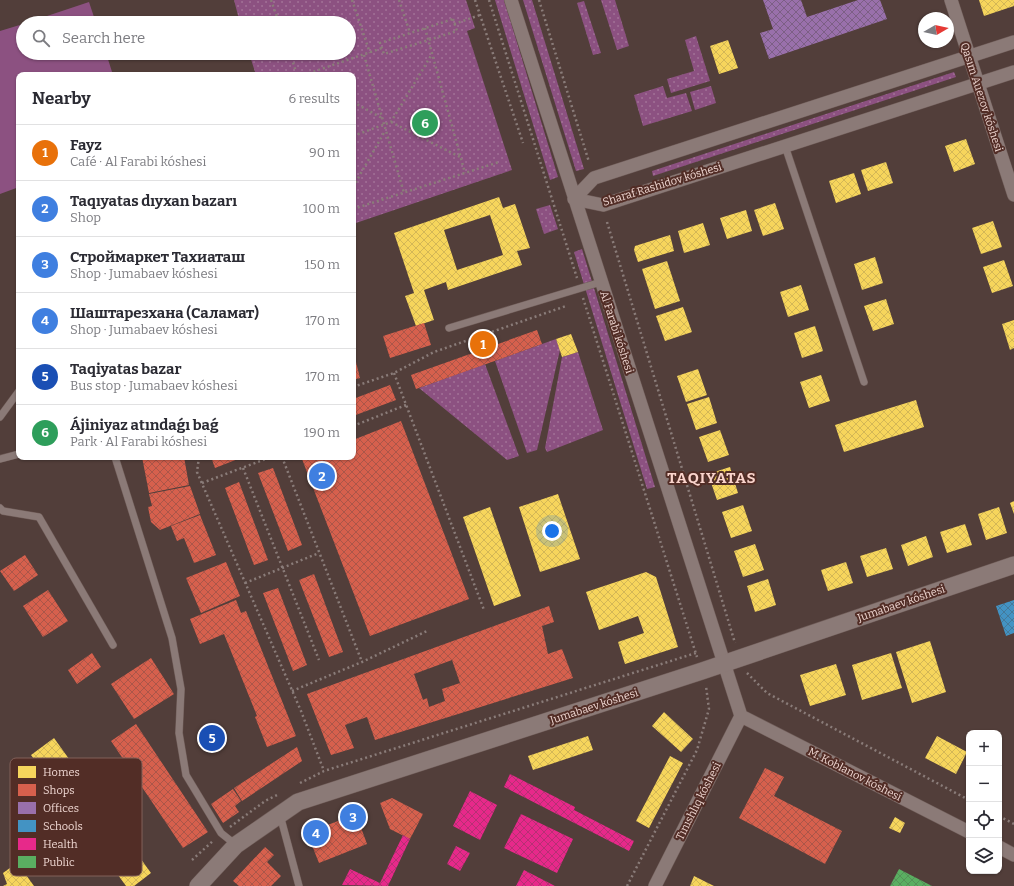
<!DOCTYPE html>
<meta charset="utf-8">
<style>
body{margin:0;font-family:Bitter,serif;background:#f2f2f3;color:#2b2b33}
.controls{position:absolute;right:12px;bottom:12px;display:grid;overflow:hidden;border-radius:8px;box-shadow:0 1px 3px #0004}
.controls button{width:36px;height:36px;display:grid;place-items:center;padding:0;border:0;border-bottom:1px solid #e1e1e2;background:#fff;color:#2b2b33;font:20px sans-serif}
.compass{position:absolute;left:918px;top:12px;width:36px;height:36px;border-radius:50%;background:#fff;box-shadow:0 1px 3px #0004;rotate:81deg}
.you{position:absolute;left:552px;top:531px;width:14px;height:14px;margin:-10px;border:3px solid #fff;border-radius:50%;background:#1a73e8;box-shadow:0 0 0 6px #1a73e833}
.badge{display:grid;place-items:center;width:26px;height:26px;border-radius:50%;background:#6a6062;color:#fff;font-size:13px;font-weight:700}
.pin{position:absolute;translate:-50% -50%;border:2px solid #fff;box-shadow:0 1px 4px #0006}
.list{margin:0;padding:0;list-style:none}
h2{display:flex;justify-content:space-between;align-items:center;height:52px;margin:0;padding:0 16px;font-size:17px}
h2 small{font-size:13px;font-weight:400;color:#7c7c81}
.list li{display:grid;grid-template-columns:26px 1fr auto;gap:12px;align-items:center;box-sizing:border-box;height:56px;padding:0 16px;border-top:1px solid #e1e1e2}
.list b{display:block;font-size:15px;white-space:nowrap}
.list p{margin:0;font-size:13px;white-space:nowrap;color:#7c7c81}
.list em{font-size:13px;font-style:normal;color:#7c7c81}
.icon{flex:none;width:22px;height:22px;fill:none;stroke:currentColor;stroke-width:2;stroke-linecap:round;stroke-linejoin:round}
.map{position:relative;flex:none;width:1014px;height:886px;overflow:hidden}
.search{position:absolute;background:#fff;box-shadow:0 1px 3px #0004;left:16px;top:16px;width:340px;height:44px;display:flex;align-items:center;gap:10px;box-sizing:border-box;padding:0 14px;border-radius:22px;color:#7c7c81;font-size:15px}
.panel{position:absolute;background:#fff;box-shadow:0 1px 3px #0004;left:16px;top:72px;width:340px;height:388px;border-radius:8px}
.map>svg:first-child{display:block}
.grass{fill:url(#grass-dots)}
.pitch{fill:#8c5181}
.homes{fill:url(#homes-cross-hatch);fill-rule:evenodd}
.shops{fill:url(#shops-cross-hatch);fill-rule:evenodd}
.offices{fill:url(#offices-cross-hatch)}
.schools{fill:url(#schools-cross-hatch)}
.health{fill:url(#health-cross-hatch)}
.public{fill:url(#public-cross-hatch)}
.lines{fill:none;stroke-linecap:round;stroke-linejoin:round}
.service-casing{stroke:#6f5c58;stroke-width:8}
.minor-casing{stroke:#6f5c58;stroke-width:14}
.tertiary-casing{stroke:#6f5c58;stroke-width:18}
.path{stroke:#8a7c79;stroke-width:2.5;stroke-dasharray:2 3;stroke-linecap:butt}
.service{stroke:#8b7a77;stroke-width:7}
.minor{stroke:#8b7a77;stroke-width:13}
.tertiary{stroke:#8b7a77;stroke-width:17}
.labels{text-anchor:middle;stroke-width:4;stroke-linejoin:round;paint-order:stroke}
.street-label{font-size:11px;fill:#eed6d1;stroke:#522d26}
.district-label{font-size:15px;font-weight:bold;letter-spacing:1px;fill:#fad4cc;stroke:#522d26}
.key{fill:#522d26;stroke:#816059;stroke-width:1}
.key-label{font-size:11px;fill:#eed6d1}
</style>
<div class="map">
<svg width="1014" height="886" viewBox="0 0 1014 886">
<defs>
<pattern id="grass-dots" width="8" height="8" patternUnits="userSpaceOnUse"><rect width="8" height="8" fill="#8c5181"/><path d="M2 2h.1M6 6h.1" fill="none" stroke="#a27197" stroke-width="1.8" stroke-linecap="round"/></pattern>
<pattern id="homes-cross-hatch" width="8" height="8" patternUnits="userSpaceOnUse"><rect width="8" height="8" fill="#f6d55c"/><path d="M0 0l8 8M0 8l8-8" fill="none" stroke="#d3b756"/></pattern>
<pattern id="shops-cross-hatch" width="8" height="8" patternUnits="userSpaceOnUse"><rect width="8" height="8" fill="#d6604d"/><path d="M0 0l8 8M0 8l8-8" fill="none" stroke="#ab5649"/></pattern>
<pattern id="offices-cross-hatch" width="8" height="8" patternUnits="userSpaceOnUse"><rect width="8" height="8" fill="#9970ab"/><path d="M0 0l8 8M0 8l8-8" fill="none" stroke="#7c5f85"/></pattern>
<pattern id="schools-cross-hatch" width="8" height="8" patternUnits="userSpaceOnUse"><rect width="8" height="8" fill="#4393c3"/><path d="M0 0l8 8M0 8l8-8" fill="none" stroke="#447a9b"/></pattern>
<pattern id="health-cross-hatch" width="8" height="8" patternUnits="userSpaceOnUse"><rect width="8" height="8" fill="#e7298a"/><path d="M0 0l8 8M0 8l8-8" fill="none" stroke="#b73074"/></pattern>
<pattern id="public-cross-hatch" width="8" height="8" patternUnits="userSpaceOnUse"><rect width="8" height="8" fill="#5aae61"/><path d="M0 0l8 8M0 8l8-8" fill="none" stroke="#559258"/></pattern>
</defs>
<rect width="100%" height="100%" fill="#523e3a"/>
<path class="grass" d="M234,0H466L475,28L467,31L512,170L353,224V75H256L249,53H349V23H240Z
M495,0H504L558,177L550,180Z
M523,0H532L584,169L576,171Z
M601,0H615L629,46L617,50Z
M584,1L601,53L593,55L577,3Z
M696,36L710,81L671,93L667,79L694,71L685,40Z
M954,72L956,77L653,176L652,171Z
M663,86L667,98L686,93L692,111L643,126L634,95Z
M711,86L716,103L695,110L690,92Z
M550,205L558,229L544,234L536,209Z
M582,249L655,487L647,489L574,252Z
M556,339L560,350L537,450L527,453L495,361Z
M578,352L603,430L547,452L545,448L562,357Z
M485,364L519,456L507,460L419,388Z"/>
<path class="pitch" d="M89,2L96,23H26Z
M23,24V53H106L113,75H19V187L0,194V31Z"/>
<path class="homes" d="M979,0H1014V6L984,16Z
M728,40L738,68L719,74L710,46Z
M966,139L975,164L954,172L945,146Z
M886,162L893,183L868,191L861,170Z
M854,173L861,194L836,203L829,181Z
M499,197L503,208L515,204L530,248L517,251L522,265L448,290L446,282L424,290L434,320L416,326L405,296L414,293L394,233ZM490,215L503,255L457,270L444,230Z
M775,203L784,229L763,236L754,210Z
M746,210L752,231L727,239L720,218Z
M993,221L1002,247L981,254L972,228Z
M703,223L710,245L684,253L678,231Z
M670,235L674,251L638,262L634,250L635,246Z
M875,257L883,283L862,290L854,264Z
M1004,260L1013,286L992,293L983,267Z
M667,261L680,301L655,309L642,269Z
M801,285L809,310L788,317L780,292Z
M886,299L894,324L873,331L864,306Z
M683,307L692,332L665,341L656,316Z
M1014,320V348L1010,350L1002,324Z
M815,326L823,351L802,358L794,333Z
M571,334L578,352L562,357L556,339Z
M698,369L707,395L686,402L677,376Z
M821,375L830,401L809,408L800,382Z
M709,397L717,423L696,430L687,404Z
M916,400L924,427L844,452L835,425Z
M720,430L729,455L708,462L699,437Z
M730,467L738,493L717,500L708,474Z
M558,494L580,559L540,572L519,507Z
M1014,501V514L1010,503Z
M743,505L752,531L731,538L722,512Z
M490,507L521,596L494,606L463,517Z
M999,507L1007,533L986,540L978,514Z
M965,524L972,545L947,553L940,532Z
M926,536L933,557L908,566L901,545Z
M755,544L764,570L743,577L734,551Z
M886,548L893,569L867,577L860,556Z
M846,562L853,583L828,591L821,570Z
M646,572L656,577L678,647L625,664L618,642L644,633L638,616L599,630L586,592Z
M768,579L776,605L755,612L747,586Z
M930,641L946,692L912,703L896,652Z
M891,653L902,688L862,700L852,665Z
M836,664L846,695L810,706L800,675Z
M664,712L693,739L681,752L652,726Z
M588,736L593,750L533,770L528,756Z
M937,736L967,752L956,774L925,758Z
M54,738L151,873L134,886H126L31,755Z
M670,756L683,763L649,828L636,821Z
M895,817L905,823L900,833L889,828Z
M14,865L18,871L21,868L34,886H3L7,884L3,873Z
M694,876L714,886H690Z"/>
<path class="shops" d="M424,323L431,345L390,358L383,336Z
M537,330L542,344L416,389L411,375Z
M356,362L360,378L353,380V363Z
M390,385L396,400L353,416V399Z
M401,421L469,599L370,636L302,459L308,457H353V440Z
M142,457H184L189,485L149,493Z
M211,457H243L215,468Z
M273,468L302,545L288,551L258,473Z
M239,482L268,560L254,565L225,488Z
M190,486L200,514L160,530L151,522L148,507L152,506L149,494Z
M200,515L216,555L194,563L184,538L177,541L171,526Z
M25,555L38,575L14,591L0,571Z
M226,562L240,596L201,613L186,578Z
M314,574L343,652L329,657L299,580Z
M278,588L307,665L293,671L263,593Z
M48,590L68,621L43,637L23,606Z
M236,600L241,613L246,611L296,736L267,747L255,717L257,716L224,634L200,644L190,619Z
M549,606L554,622L542,626L548,654L562,649L573,678L375,740L367,717L345,725L354,748L331,755L307,694ZM452,660L460,683L442,689L445,701L429,707L427,698L423,700L414,674Z
M92,653L101,667L77,684L68,670Z
M151,658L174,694L134,719L111,684Z
M136,724L208,832L183,848L111,741Z
M297,747L302,761L242,801L234,788Z
M765,768L784,777L774,796L842,831L825,864L739,818Z
M233,789L241,801L235,806L239,812L223,823L211,804Z
M392,798L423,814L410,839L390,829L380,803Z
M356,814L367,844L319,863L307,833Z
M265,847L274,855L267,862L281,876L271,886H239L233,881Z"/>
<path class="offices" d="M763,0H801L807,17L858,0H880L887,19L769,59L760,33L773,29Z"/>
<path class="schools" d="M1014,600V633L1006,636L996,606Z"/>
<path class="health" d="M510,774L575,807L574,810L634,841L629,851L504,787Z
M470,791L497,805L480,840L453,826Z
M521,814L573,839L557,873L504,848Z
M403,835L410,839L388,886L342,885L350,869L380,883Z
M456,846L470,853L460,871L447,864Z
M524,870L555,886H516Z"/>
<path class="public" d="M899,869L932,886H890Z"/>
<g class="lines">
<defs>
<path id="service" d="M785,146L864,382
M449,328L601,282
M0,417L19,391
M115,457L172,638L181,689L179,733L186,775L221,833L236,845
M0,459L19,454
M0,508L3,511L39,517L113,645
M280,815L299,886"/>
<path id="minor" d="M511,0L741,716
M951,0L1014,195
M574,199L594,178L1014,42
M574,199L603,205L1014,72
M741,716L969,832
M999,847L1014,855
M655,886L741,716"/>
<path id="tertiary" d="M198,886L236,845L298,802L702,671L1014,565"/>
</defs>
<use href="#service" class="service-casing"/>
<use href="#minor" class="minor-casing"/>
<use href="#tertiary" class="tertiary-casing"/>
<path class="path" d="M271,0L279,23
M352,0L370,53
M399,0L410,33
M475,0L523,143
M489,0L577,278
M539,0L589,162
M453,19L457,31L384,54L380,43Z
M454,24L480,15
M425,28L465,173
M290,53L297,75
M364,55L404,193
M304,75L382,48
M353,102L382,118
M391,122L460,157
M353,136L391,122L432,54
M353,187L385,131
M353,209L499,162
M607,222L735,643
M583,298L697,657
M394,373L484,610
M353,387L394,373L434,352L566,306
M353,426L406,405
M199,457L197,472L301,711L324,771
M282,457L362,662
M243,468L319,660
M202,483L271,457
M245,583L319,553
M747,673L767,693L969,800
M292,691L362,662L427,631
M300,783L324,771L696,653
M999,816L1014,824
M230,827L265,801L279,794
M192,860L214,840
M627,886L697,750L709,709L706,686"/>
<use href="#service" class="service"/>
<use href="#minor" class="minor"/>
<use href="#tertiary" class="tertiary"/>
</g>
<g class="labels">
<g class="street-label">
<text transform="translate(982 97) rotate(72)" y="4">Qasım Auezov kóshesi</text>
<text transform="translate(662 184) rotate(-17)" y="4">Sharaf Rashidov kóshesi</text>
<text transform="translate(617 332) rotate(72)" y="4">Al Farabi kóshesi</text>
<text transform="translate(901 603) rotate(-19)" y="4">Jumabaev kóshesi</text>
<text transform="translate(594 706) rotate(-18)" y="4">Jumabaev kóshesi</text>
<text transform="translate(855 774) rotate(27)" y="4">M. Koblanov kóshesi</text>
<text transform="translate(698 801) rotate(-63)" y="4">Tınıshlıq kóshesi</text>
</g>
<g class="district-label">
<text x="712" y="483">TAQIYATAS</text>
</g>
</g>
<rect x="10" y="758" width="132" height="118" rx="6" class="key"/>
<rect x="18" y="766" width="18" height="12" fill="#f6d55c"/>
<rect x="18" y="784" width="18" height="12" fill="#d6604d"/>
<rect x="18" y="802" width="18" height="12" fill="#9970ab"/>
<rect x="18" y="820" width="18" height="12" fill="#4393c3"/>
<rect x="18" y="838" width="18" height="12" fill="#e7298a"/>
<rect x="18" y="856" width="18" height="12" fill="#5aae61"/>
<g class="key-label">
<text x="43" y="776">Homes</text>
<text x="43" y="794">Shops</text>
<text x="43" y="812">Offices</text>
<text x="43" y="830">Schools</text>
<text x="43" y="848">Health</text>
<text x="43" y="866">Public</text>
</g>
</svg>
<div class="controls">
<button>+</button>
<button>−</button>
<button><svg class="icon" aria-label="locate" viewBox="0 0 24 24"><circle cx="12" cy="12" r="6"/><path d="M12 2v4M12 18v4M2 12h4M18 12h4"/></svg></button>
<button><svg class="icon" aria-label="layers" viewBox="0 0 24 24"><path d="M12 4l9 5-9 5-9-5zM3 14l9 5 9-5"/></svg></button>
</div>
<svg class="compass" viewBox="-18 -18 36 36"><path d="M0-13l5 13h-10z" fill="#e53935"/><path d="M0 13l5-13h-10z" fill="#7c7c81"/></svg>
<div class="you"></div>
<div class="pin badge" style="left:483px;top:344px;background:#e8710a">1</div>
<div class="pin badge" style="left:322px;top:476px;background:#3f7fe0">2</div>
<div class="pin badge" style="left:353px;top:817px;background:#3f7fe0">3</div>
<div class="pin badge" style="left:316px;top:833px;background:#3f7fe0">4</div>
<div class="pin badge" style="left:212px;top:738px;background:#1a4fb4">5</div>
<div class="pin badge" style="left:425px;top:123px;background:#2e9e5b">6</div>
<div class="search"><svg class="icon" aria-label="search" viewBox="0 0 24 24"><circle cx="10" cy="10" r="6"/><path d="M15 15l6 6"/></svg>Search here</div>
<section class="panel">
<h2>Nearby<small>6 results</small></h2>
<ul class="list">
<li><span class="badge" style="background:#e8710a">1</span><div><b>Fayz</b><p>Café · Al Farabi kóshesi</p></div><em>90 m</em></li>
<li><span class="badge" style="background:#3f7fe0">2</span><div><b>Taqıyatas dıyxan bazarı</b><p>Shop</p></div><em>100 m</em></li>
<li><span class="badge" style="background:#3f7fe0">3</span><div><b>Строймаркет Тахиаташ</b><p>Shop · Jumabaev kóshesi</p></div><em>150 m</em></li>
<li><span class="badge" style="background:#3f7fe0">4</span><div><b>Шаштарезхана (Саламат)</b><p>Shop · Jumabaev kóshesi</p></div><em>170 m</em></li>
<li><span class="badge" style="background:#1a4fb4">5</span><div><b>Taqiyatas bazar</b><p>Bus stop · Jumabaev kóshesi</p></div><em>170 m</em></li>
<li><span class="badge" style="background:#2e9e5b">6</span><div><b>Ájiniyaz atındaǵı baǵ</b><p>Park · Al Farabi kóshesi</p></div><em>190 m</em></li>
</ul>
</section>
</div>
